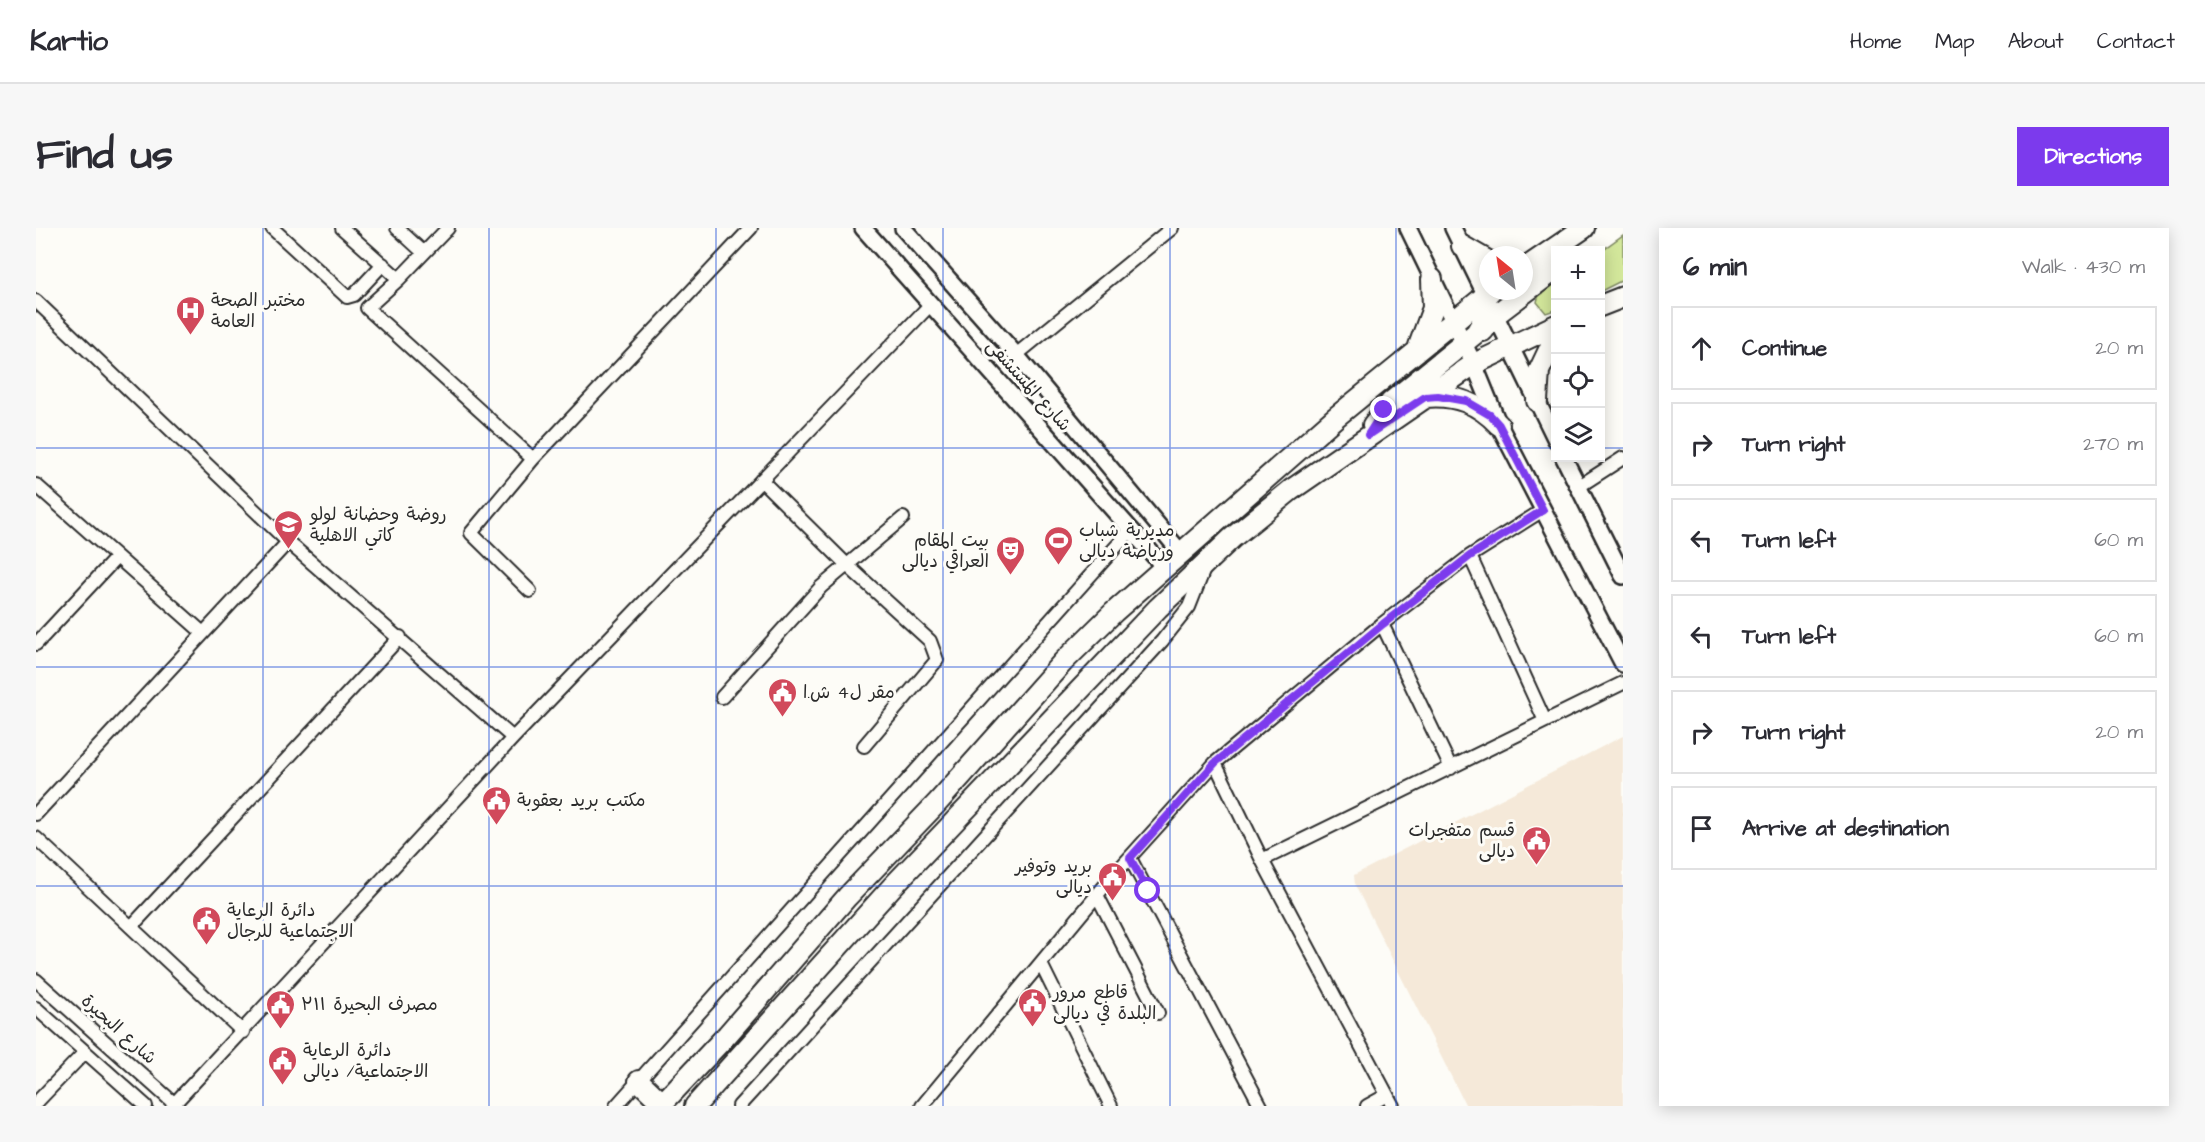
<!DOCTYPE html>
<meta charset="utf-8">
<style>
body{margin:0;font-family:"Architects Daughter","Playpen Sans Arabic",sans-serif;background:#f7f7f7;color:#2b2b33}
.controls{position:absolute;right:18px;top:18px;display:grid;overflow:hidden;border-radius:0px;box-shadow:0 3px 15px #0003}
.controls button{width:54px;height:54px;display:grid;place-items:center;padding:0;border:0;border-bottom:2px solid #e1e1e2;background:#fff;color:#2b2b33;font:30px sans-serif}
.compass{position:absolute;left:1443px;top:18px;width:54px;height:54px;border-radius:50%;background:#fff;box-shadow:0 3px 15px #0003;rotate:330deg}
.stop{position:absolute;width:18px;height:18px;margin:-14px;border:4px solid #7c3aed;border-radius:50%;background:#fff}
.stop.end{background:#7c3aed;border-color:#fff;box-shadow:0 2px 6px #0008}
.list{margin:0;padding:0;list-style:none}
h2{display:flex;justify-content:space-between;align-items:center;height:78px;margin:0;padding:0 24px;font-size:26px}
h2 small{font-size:20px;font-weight:400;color:#7c7c81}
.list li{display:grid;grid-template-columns:39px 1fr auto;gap:18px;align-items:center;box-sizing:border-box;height:84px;margin:0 12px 12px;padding:0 12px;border:2px solid #e1e1e2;border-radius:0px}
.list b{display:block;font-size:22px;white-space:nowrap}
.list em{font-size:20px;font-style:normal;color:#7c7c81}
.icon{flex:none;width:33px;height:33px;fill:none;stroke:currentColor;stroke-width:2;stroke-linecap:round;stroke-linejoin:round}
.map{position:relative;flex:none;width:1587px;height:878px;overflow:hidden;border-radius:0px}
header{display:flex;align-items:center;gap:36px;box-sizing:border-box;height:84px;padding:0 30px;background:#fff;border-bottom:2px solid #e1e1e2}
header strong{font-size:28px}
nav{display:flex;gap:33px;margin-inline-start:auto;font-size:21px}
.intro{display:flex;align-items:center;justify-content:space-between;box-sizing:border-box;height:144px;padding:0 36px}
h1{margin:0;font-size:42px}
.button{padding:15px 27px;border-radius:0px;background:#7c3aed;color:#fff;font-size:21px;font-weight:700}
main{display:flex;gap:36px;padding:0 36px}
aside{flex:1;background:#fff;border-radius:0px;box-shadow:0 3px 15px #0003}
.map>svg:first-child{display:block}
.built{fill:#f5e9d9}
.green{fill:#d3e79b;stroke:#7f8963;stroke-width:1.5}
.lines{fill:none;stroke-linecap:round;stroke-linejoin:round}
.minor-casing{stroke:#2b2b2b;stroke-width:16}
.tertiary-casing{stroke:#2b2b2b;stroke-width:20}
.primary-casing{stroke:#2b2b2b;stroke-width:24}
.minor{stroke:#fdfcf7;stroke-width:12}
.tertiary{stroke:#fdfcf7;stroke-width:15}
.primary{stroke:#fdfcf7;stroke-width:20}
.route{stroke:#7c3aed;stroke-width:8}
.grid{fill:none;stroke:#1d4ed8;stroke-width:1.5;stroke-opacity:0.55}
.labels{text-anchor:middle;stroke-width:6;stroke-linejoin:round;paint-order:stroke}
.poi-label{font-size:18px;fill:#2b2b2b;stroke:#fdfcf7;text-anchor:start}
.street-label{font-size:18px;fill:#2b2b2b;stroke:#fdfcf7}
</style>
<header>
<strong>Kartio</strong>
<nav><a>Home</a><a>Map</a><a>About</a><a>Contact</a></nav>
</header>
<div class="intro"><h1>Find us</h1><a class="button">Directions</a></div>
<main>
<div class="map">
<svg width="1587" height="878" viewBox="0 0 1587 878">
<rect width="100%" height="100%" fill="#fdfcf7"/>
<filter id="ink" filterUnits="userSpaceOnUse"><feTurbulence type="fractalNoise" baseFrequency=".0167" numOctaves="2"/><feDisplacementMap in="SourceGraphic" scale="12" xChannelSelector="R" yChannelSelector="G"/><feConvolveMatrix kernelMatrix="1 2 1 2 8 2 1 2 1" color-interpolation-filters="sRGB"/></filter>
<g filter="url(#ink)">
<path class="built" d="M1587,508V878H1430L1319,657L1318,647Z"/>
<path class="green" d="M1587,7V52L1565,63V23Z
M1519,54V82L1510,85L1501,74L1503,66Z"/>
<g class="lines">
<defs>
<path id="minor" d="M236,0L311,69L318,67L347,36
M306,0L363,51
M361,0L388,25
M412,0L363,51L331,80L497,231
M0,73L252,314L477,510
M980,127L1136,0
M725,252L811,337L894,413L901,432L828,518
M0,257L167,405
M1542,259L1587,230
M1434,328L1509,493
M494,363L435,305L497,231L715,0
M1346,396L1415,540
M0,416L80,330
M686,469L785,359L867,290
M1179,535L1226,632L1357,878
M0,586L252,314
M0,610L207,804
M1094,630L1225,878
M1226,632L1587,455
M1061,667L1122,785
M96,698L364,409
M1005,736L1075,878
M0,752L141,878
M0,780L110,878
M0,875L49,824
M138,876L477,510L895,76
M580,878L1095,302
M703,878L1126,413L1153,379L1168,341
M886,878L1076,649L1179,535L1346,396L1434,328L1507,282
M1331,878L1351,867"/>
<path id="tertiary" d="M827,0L1128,339
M867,0L980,127L1146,326
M1372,0L1438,136L1463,197L1587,436
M1417,0L1520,212
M1528,230L1587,348"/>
<path id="primary" d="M1426,18L1452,33
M1488,41L1548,0
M1564,78L1587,69
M1447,103L1458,88L1520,41
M1383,118L1397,80L1396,51
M1389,169C1419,166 1442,175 1463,197
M1501,173L1503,143L1520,107
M1337,197L1355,174L1440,105L1448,91V68
M603,853L626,875
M624,878L691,807L811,669L902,574L1027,434L1078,384L1300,189L1455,63
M659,878L855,660L1122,380L1196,310L1255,262L1438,136L1520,97"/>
</defs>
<use href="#minor" class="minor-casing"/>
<use href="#tertiary" class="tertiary-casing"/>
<use href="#primary" class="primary-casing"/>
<use href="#minor" class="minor"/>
<use href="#tertiary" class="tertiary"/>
<use href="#primary" class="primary"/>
</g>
</g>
<g class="lines" filter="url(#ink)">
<path class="route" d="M1112,663L1094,630L1179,535L1347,396L1434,328L1507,282L1463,197L1454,187L1430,173L1402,168L1389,169L1332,207L1348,182"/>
</g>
<path class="grid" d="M227,0V878M453,0V878M680,0V878M907,0V878M1134,0V878M1360,0V878M0,220H1520M1564,220H1587M0,439H1587M0,658H1587"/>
<defs>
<symbol id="hospital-pin" viewBox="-11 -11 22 30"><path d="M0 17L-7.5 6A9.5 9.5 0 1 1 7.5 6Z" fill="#d1495b" stroke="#fdfcf7"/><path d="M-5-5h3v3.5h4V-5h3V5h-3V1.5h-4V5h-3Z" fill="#fff"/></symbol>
<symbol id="school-pin" viewBox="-11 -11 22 30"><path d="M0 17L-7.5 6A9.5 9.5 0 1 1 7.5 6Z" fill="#d1495b" stroke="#fdfcf7"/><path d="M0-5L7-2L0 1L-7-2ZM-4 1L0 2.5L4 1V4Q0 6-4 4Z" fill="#fff"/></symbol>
<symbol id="stadium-pin" viewBox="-11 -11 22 30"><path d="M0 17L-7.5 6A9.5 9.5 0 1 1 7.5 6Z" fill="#d1495b" stroke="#fdfcf7"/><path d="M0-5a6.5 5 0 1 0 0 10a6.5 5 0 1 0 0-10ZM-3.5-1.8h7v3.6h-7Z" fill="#fff"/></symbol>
<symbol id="theatre-pin" viewBox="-11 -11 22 30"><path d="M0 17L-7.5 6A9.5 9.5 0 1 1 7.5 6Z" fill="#d1495b" stroke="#fdfcf7"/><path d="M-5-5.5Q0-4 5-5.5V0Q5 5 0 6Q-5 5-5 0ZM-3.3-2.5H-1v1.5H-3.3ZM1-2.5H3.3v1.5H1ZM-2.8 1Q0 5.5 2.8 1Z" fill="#fff"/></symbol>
<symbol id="civic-pin" viewBox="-11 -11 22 30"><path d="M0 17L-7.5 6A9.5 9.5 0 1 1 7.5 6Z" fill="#d1495b" stroke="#fdfcf7"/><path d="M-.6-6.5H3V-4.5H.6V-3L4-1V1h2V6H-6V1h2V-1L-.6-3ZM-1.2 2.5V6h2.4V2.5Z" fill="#fff"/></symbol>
</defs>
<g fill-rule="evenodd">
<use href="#hospital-pin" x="138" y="66" width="33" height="45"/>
<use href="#school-pin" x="236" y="280" width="33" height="45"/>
<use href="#stadium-pin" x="1006" y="296" width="33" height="45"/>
<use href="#theatre-pin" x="958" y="306" width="33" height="45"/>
<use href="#civic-pin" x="730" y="448" width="33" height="45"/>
<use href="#civic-pin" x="444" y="556" width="33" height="45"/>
<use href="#civic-pin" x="1484" y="596" width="33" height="45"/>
<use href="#civic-pin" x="1060" y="632" width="33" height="45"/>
<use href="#civic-pin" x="154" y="676" width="33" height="45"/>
<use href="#civic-pin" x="980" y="758" width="33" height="45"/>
<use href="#civic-pin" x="228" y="760" width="33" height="45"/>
<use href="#civic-pin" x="230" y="816" width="33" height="45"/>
</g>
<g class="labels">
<g class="poi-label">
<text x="175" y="78">مختبر الصحة<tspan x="175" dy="21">العامة</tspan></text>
<text x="274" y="292">روضة وحضانة لولو<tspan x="274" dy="21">كاتي الاهلية</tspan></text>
<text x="1043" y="308">مديرية شباب<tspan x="1043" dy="21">ورياضة ديالى</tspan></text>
<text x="953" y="318" text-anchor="end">بيت المقام<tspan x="953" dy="21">العراقي ديالى</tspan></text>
<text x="767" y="470">مقر ل4 ش.ا</text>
<text x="481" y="578">مكتب بريد بعقوبة</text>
<text x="1479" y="608" text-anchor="end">قسم متفجرات<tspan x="1479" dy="21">ديالى</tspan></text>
<text x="1056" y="644" text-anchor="end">بريد وتوفير<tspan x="1056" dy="21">ديالى</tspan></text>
<text x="191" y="688">دائرة الرعاية<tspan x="191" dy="21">الاجتماعية للرجال</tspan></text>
<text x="1017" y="770">قاطع مرور<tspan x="1017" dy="21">البلدة في ديالى</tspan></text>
<text x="265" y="782">مصرف البحيرة ٣١١</text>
<text x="267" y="828">دائرة الرعاية<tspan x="267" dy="21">الاجتماعية/ ديالى</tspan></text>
</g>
<g class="street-label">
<text transform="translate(993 157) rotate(48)" y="6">شارع المستشفى</text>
<text transform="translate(83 801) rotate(42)" y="6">شارع البحيرة</text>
</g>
</g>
</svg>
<div class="controls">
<button>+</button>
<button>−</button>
<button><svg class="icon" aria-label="locate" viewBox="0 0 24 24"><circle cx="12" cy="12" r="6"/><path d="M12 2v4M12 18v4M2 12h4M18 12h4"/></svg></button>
<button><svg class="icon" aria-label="layers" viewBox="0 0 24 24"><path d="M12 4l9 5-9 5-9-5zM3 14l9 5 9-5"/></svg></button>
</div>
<svg class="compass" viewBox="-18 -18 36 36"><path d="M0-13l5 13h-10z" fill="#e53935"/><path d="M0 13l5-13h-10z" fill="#7c7c81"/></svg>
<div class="stop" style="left:1112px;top:663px"></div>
<div class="stop end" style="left:1348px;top:182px"></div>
</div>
<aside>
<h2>6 min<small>Walk · 430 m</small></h2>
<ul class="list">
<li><svg class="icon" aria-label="ahead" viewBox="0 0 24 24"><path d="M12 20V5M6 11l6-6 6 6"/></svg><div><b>Continue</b></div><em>20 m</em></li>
<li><svg class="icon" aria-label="right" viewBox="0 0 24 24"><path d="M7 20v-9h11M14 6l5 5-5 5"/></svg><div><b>Turn right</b></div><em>270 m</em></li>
<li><svg class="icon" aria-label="left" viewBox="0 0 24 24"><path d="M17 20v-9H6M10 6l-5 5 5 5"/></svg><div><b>Turn left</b></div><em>60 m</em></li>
<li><svg class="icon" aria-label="left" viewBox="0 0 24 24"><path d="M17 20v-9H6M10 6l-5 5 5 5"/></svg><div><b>Turn left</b></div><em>60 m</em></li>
<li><svg class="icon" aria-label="right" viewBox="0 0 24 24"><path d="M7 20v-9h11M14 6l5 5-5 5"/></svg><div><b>Turn right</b></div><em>20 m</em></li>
<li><svg class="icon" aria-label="arrive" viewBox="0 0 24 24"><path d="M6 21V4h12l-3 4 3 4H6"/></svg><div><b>Arrive at destination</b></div></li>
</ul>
</aside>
</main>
